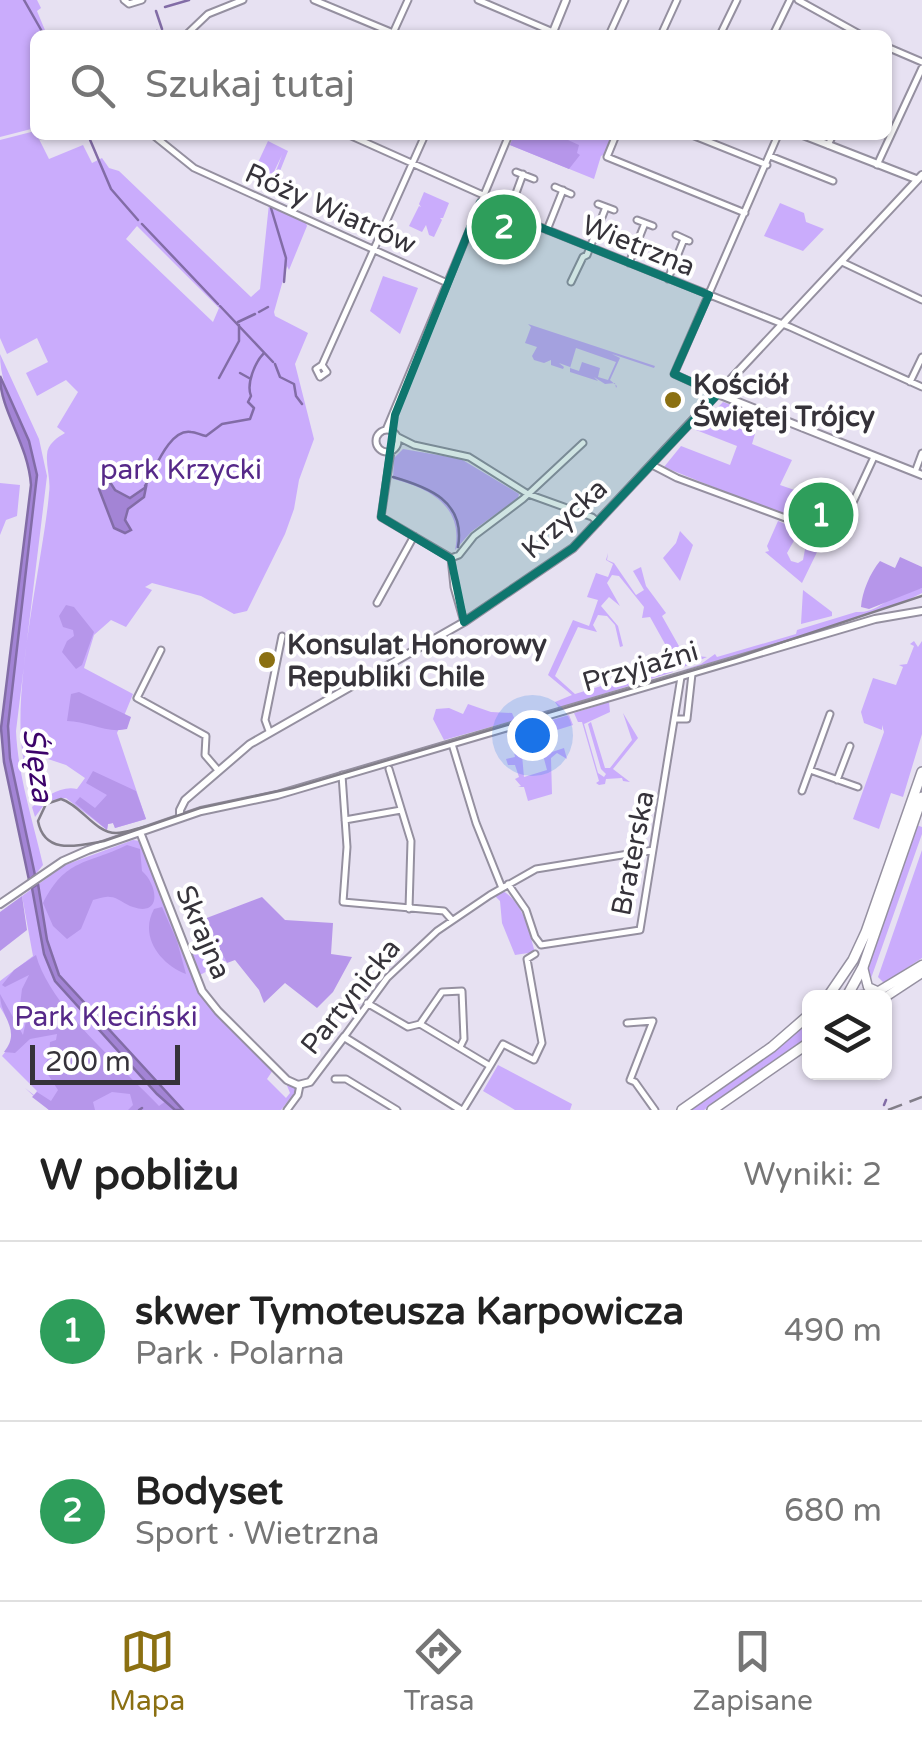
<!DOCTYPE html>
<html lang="pl">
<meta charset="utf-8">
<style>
body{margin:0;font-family:"Varela Round",sans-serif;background:#f6f6f6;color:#222}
.controls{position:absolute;right:30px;bottom:30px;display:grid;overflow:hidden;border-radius:15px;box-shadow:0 2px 8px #0004}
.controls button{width:90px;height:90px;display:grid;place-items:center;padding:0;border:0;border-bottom:2px solid #e0e0e0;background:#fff;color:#222;font:50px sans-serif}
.scale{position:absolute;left:30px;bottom:25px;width:150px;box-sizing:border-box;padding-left:10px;border:5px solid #36333a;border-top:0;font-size:28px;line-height:35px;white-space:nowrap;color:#36333a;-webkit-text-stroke:8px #fff;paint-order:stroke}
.you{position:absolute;left:532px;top:735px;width:35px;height:35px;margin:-25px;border:8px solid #fff;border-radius:50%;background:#1a73e8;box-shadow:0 0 0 15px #1a73e833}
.badge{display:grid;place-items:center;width:65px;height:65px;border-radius:50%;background:#8b7012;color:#fff;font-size:32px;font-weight:700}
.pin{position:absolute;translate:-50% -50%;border:5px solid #fff;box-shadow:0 2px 10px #0006}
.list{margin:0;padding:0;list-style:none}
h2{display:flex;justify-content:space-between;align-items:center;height:130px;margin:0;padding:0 40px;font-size:42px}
h2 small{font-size:32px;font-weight:400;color:#767676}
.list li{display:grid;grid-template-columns:65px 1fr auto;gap:30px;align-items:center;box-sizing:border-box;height:180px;padding:0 40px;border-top:2px solid #e0e0e0}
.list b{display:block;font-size:38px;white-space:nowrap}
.list p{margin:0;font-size:32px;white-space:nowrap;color:#767676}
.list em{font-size:32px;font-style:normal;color:#767676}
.icon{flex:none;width:55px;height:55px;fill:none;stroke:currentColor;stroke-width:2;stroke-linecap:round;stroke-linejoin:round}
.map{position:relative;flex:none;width:922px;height:1110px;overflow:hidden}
.search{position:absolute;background:#fff;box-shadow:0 2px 8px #0004;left:30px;right:30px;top:30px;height:110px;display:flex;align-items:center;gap:25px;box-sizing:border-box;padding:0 35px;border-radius:15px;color:#767676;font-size:38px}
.sheet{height:490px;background:#fff}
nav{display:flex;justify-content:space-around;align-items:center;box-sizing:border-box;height:140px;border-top:2px solid #e0e0e0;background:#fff;font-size:28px;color:#767676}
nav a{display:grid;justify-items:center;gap:5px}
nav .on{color:#8b7012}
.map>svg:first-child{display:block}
.green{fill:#caacfc;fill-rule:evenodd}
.forest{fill:#b696ea}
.water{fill:#a384d5;stroke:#826ca6;stroke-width:2.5}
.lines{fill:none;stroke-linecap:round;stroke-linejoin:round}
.stream{stroke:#826ca6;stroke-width:2.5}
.minor-casing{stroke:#9590a0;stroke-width:9}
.tertiary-casing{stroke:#9590a0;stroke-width:10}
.secondary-casing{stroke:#9590a0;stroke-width:11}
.primary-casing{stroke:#9590a0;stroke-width:12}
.minor{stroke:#fff;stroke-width:5}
.tertiary{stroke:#fff;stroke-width:6}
.secondary{stroke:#fff;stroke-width:8}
.primary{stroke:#fff;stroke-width:9}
.tram{stroke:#827e89;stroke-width:2.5}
.rail{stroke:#827e89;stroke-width:2.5;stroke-dasharray:15 8;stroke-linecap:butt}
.marked{fill:#0f766e;fill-opacity:0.2;stroke:#0f766e;stroke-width:8;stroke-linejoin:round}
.poi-dot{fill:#8b7012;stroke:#fff;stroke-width:4}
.labels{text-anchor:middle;stroke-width:8;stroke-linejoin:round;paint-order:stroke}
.street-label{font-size:28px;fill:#36333a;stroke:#fff}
.poi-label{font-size:28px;font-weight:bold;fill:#36333a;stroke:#fff;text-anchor:start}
.park-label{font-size:28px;fill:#562989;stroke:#fff}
.water-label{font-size:30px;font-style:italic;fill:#3c036a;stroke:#fff}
</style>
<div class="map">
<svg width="922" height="1110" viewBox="0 0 922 1110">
<rect width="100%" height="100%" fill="#e7e1f2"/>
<path class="green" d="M0,0H37L41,8L37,11L47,35H35V128L0,137Z
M35,131L49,159L83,145L92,163L102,158L109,168L119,171L251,297L260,289L269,204L306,223L307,226L289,270L287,266L274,312L275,316L308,333L295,364L314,439L299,480L294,509L285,534L247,611L234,614L201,596L152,583L145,587L152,590L126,627L111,620L94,635L84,668L133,694L117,733L146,819L115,828L113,823L108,824L107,830L66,798L47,801L35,817L32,807C44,797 62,785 77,789L85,778L66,765L45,758L31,781C1,728 44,560 49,493C51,480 46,467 47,455C47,444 58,437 65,433L57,427L78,392L66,380L37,396L26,373L48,362L37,338L7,354L0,338V140ZM137,226L219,308L213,322L126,239Z
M514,135H613L605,154L601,156L594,179L510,145Z
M268,141L288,151L276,181L273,179L282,155L271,178L254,171Z
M424,192L449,203L443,218H440L442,220L434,237L429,235L426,225L422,232L409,226L419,206L421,207L419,204Z
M780,203L804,213L806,222L824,229L803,251L764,236Z
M383,276L418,288L400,334L370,311Z
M528,324L655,366L654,368L612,354L620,358L610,380L617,386L616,388L615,383L605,384L594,377L598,381L570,372V367L559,363L564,367L563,369L551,365V360L544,363L534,360L532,356L537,347L525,343L531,327ZM576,348L616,362L608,380L598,377L600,368L582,362L579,371L570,368Z
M0,354L39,439L47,476L16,731C18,776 33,821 43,865L35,875L10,758L8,726L37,475C29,433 0,395 0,354Z
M723,402L751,412L744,429L755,434L752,444L792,460L780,485L847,508L841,521L830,526L840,524L831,530L822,531L664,467L681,446L730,465L737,446L696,430Z
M403,449L461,459L519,494L518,498L471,532L455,550C464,506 429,488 393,479L394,458Z
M0,483L20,485L17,516L6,520L0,535Z
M778,521L800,530L787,553L791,561L798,563L803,560L806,544L819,548L802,583L765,552L769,551L767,546Z
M680,531L693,545L680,581L663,558L676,543Z
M608,553L607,560L614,563L636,595L644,590L633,571L641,567L646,586L666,613L662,616L684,655L707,657L679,669L650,617L642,618L644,607L619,576L612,575L607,583L620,606L609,597L601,606L618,626L623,646L620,647L615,625L607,616L598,615L593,625L597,632L578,627L555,676L575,694L670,665L673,672L559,708L555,702L572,695L548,675L573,620L589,626L598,600L587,597L596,573L608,577L613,564L606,560Z
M922,588V593L906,601L767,647L680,671L701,664L715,654L717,657L796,634L797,630L856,612C874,613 882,603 896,596C904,592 914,590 922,588Z
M803,590L832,612V616L801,624Z
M914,641L918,647L922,641V734L903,797L891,793L879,829L853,819L884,732L882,725V730L864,723L861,712L873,678L896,685L903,667L899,665L907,664L914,646L910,644Z
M609,702L610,712L584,724L598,773L604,777L606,774L601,769L588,724L591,722L605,768H610L632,740L623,713L638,738L613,769L630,782L623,781L622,778L606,779L605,784L599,785L596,783L599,781L582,722H578L574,713Z
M468,704L491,712L512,713L515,720L444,740L433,719L436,709L449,708L463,714Z
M569,715L573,725L541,735L546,754L564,748L567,759L557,753L551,758L552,794L528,801L524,787H518L521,786L515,779L519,777L515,765H508L506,759L515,757L510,732L531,726L537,740L521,744L524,777L547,770L535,725Z
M916,825L922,827V834L869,984L867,968Z
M133,840L140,841L200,992L273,1070L267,1079L286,1098L290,1093L286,1083L297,1090L281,1110H49L25,1088L34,1095L37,1091L2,1056L13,1042V1029L0,1007V981L33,956L22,896L65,865Z
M922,850V958L884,983L878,977Z
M503,891C524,904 528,929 535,952L515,955L502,923L500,901L495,896Z
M216,942L226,961L200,975L191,952Z
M809,1020V1037L704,1110H691Z
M498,1065L572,1104L570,1110H515L483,1091Z"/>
<path class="forest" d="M514,135H557L579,145L577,153L580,155L569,169L510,145Z
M900,557L922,567V588L869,609L861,607C862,592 870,573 880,561L895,568Z
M66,605L74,607L94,632L82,665L76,669L62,652L67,641L74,636L73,630L63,627L59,616Z
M79,692L131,717L127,729C107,734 88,721 67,721L71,694Z
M93,771L136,791L146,819L115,828L113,823L108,824L107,830L75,803L80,797L95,808L107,795L86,783Z
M127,845L140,849L142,871C158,885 162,917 133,907C125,905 118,897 110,897C104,896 99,899 93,900L81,929L67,939L53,926L43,903C66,858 86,865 127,845Z
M22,896L27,930L0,951V912Z
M262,897L285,920L333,923L331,954L352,957L333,992L317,1008L285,983L264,1003L259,990L235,960L227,963L204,919Z
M162,907L177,941L186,974C160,964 139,936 154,909Z
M36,955C50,1007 122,1067 159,1106L166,1101L175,1110H128L133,1105L130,1094L112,1092L93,1102L95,1110H49L32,1097L37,1092L51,1101L58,1090L43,1067L49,1057L50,1042L56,1040L57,1034L30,1039L15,1053L4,1052C22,1030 0,1018 0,994L23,1035L28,1012L20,1005L22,989L29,975L5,987L2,985L14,970Z"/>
<path class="water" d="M0,376L29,441L37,475L8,726L10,758L35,875L29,880L4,762L1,728L31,485C28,443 0,411 0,376Z
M108,479L115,490L130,498L146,487L144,497L128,509L125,520L131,530L125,533L114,528L99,489Z
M38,884L47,940L59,975L183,1110H175L157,1094L55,981L44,954L32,888Z"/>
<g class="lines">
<path class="stream" d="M24,0L44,35
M165,7L189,0
M156,11L162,29
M148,35L157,31
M88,135L111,189L138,220
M271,208L286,258L284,282
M142,224L218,304
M220,306L273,362
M259,312L268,307
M238,322L255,314
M275,364L280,377L294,384L296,396L302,404
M240,373L249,378
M219,378L239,341V325
M393,477C428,487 466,501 458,547
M145,486C154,472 169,428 191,432C196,432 200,435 206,436L222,424L250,419L254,408L248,402L251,396C246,384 255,362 264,353
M884,1105L886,1100
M139,1110L142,1108"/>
<defs>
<path id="minor" d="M124,0L129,4L142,0
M314,0L398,35
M478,0L553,32L552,35
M798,0L861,35
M393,33L408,0
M186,35L208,14L243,0
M609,35L625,0
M661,35L677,0
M720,35L737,0
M773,35L790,0
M887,47L922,62
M153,135L194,168L445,282
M349,135L483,195
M616,135L607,157L745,213
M692,135L767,165
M828,145L833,135
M770,156L833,181
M877,165L922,68
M516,172L534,179
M555,187L571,194
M480,203L790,327L922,387
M598,204L614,210
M508,215L523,174
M637,220L653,226
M547,230L563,190
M676,235L689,241
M842,262L922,300
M629,263L645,223
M668,279L684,239
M571,282L583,257L587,255L606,207
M322,365L327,372L320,377L316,369L322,365L425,135
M910,382L922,357
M718,394L674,374L778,135
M386,430L509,135
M376 441a11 11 0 1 1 22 0a11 11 0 1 1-22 0Z
M398,437L414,445L469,457L528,494L592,517L598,522
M391,451L381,517L451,558
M652,465L677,478L826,533L842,526L874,457
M915,472L922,453
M451,558L459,555L474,536L523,499L583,443
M451,558L454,587L464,622
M377,603L414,536
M161,650L137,698L206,736L205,755L217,769
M676,719H687L692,674
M269,731L265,720L282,636
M452,744L476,823L502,888
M389,769L411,841L409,909
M810,770L858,787
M342,775L347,847L343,902L444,911L452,920
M837,780L850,746
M802,791L830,714
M345,820L401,810
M508,884L526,910L535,937L541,945L640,930L681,677
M367,1003L408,1027L420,1024L490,1066L463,1110
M627,1023L653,1021L630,1080L635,1082L655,1110
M420,1024L442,992L462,991L464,1039L460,1047
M344,1037L387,978L437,931L490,895L536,869L653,850
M490,1066L503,1044L534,1060L542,1043L527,959L535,954
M335,1079H346L397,1110
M287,1110L298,1095L300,1085"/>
<path id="tertiary" d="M558,35L553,32L566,0
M803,135L916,179
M718,394L922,475
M180,818V810L185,800L250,744L464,622L573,548L922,175
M140,832L202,991L218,1011L287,1080L298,1085L310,1082L344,1037L461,1110
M0,904L63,861L88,850L201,811L277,795L875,619L922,611"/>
<path id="secondary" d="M863,967L868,987L879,992
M831,998L874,994L922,965
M884,998L922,973"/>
<path id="primary" d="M827,998L853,960L866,932L922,772
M846,998L863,967L922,797
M682,1110L772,1047L810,1014
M712,1110L810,1042"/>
</defs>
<use href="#minor" class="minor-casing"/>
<use href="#tertiary" class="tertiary-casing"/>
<use href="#secondary" class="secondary-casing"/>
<use href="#primary" class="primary-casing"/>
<use href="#minor" class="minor"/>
<use href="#tertiary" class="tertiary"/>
<use href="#secondary" class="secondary"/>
<use href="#primary" class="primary"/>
<path class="tram" d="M148,826C137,828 126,833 116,833C95,833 81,805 61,799L46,804L38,821C44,853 73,847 99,842L104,841L200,808L293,788L735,658L922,596"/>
<path class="rail" d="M888,1110L922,1097"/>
</g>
<path class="marked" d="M480,203L709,295L674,374L718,394L573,548L464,622L451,559L381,517L395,415Z"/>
<g class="poi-dot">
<circle cx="673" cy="400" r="10"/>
<circle cx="267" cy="660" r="10"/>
</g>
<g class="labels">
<g class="street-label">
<text transform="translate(331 208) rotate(24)" y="10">Róży Wiatrów</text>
<text transform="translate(639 245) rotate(22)" y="10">Wietrzna</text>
<text transform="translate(564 518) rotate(-42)" y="10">Krzycka</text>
<text transform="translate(640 666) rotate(-16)" y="10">Przyjaźni</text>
<text transform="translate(632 853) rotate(-79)" y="10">Braterska</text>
<text transform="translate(204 932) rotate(67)" y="10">Skrajna</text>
<text transform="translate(350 996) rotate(-51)" y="10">Partynicka</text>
</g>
<g class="poi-label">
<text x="693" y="394">Kościół<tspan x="693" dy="32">Świętej Trójcy</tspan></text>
<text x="287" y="654">Konsulat Honorowy<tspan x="287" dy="32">Republiki Chile</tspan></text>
</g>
<g class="park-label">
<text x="181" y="479">park Krzycki</text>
<text x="106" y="1026">Park Kleciński</text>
</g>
<g class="water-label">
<text transform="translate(38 765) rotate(82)" y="10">Ślęza</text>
</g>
</g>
</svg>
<div class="controls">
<button><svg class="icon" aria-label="layers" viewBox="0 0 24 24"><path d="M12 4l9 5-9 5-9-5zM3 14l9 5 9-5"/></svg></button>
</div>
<div class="scale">200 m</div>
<div class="you"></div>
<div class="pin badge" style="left:821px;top:515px;background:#2e9e5b">1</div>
<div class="pin badge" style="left:504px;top:227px;background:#2e9e5b">2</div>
<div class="search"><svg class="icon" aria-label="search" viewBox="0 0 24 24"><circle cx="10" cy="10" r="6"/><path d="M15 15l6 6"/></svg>Szukaj tutaj</div>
</div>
<section class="sheet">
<h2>W pobliżu<small>Wyniki: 2</small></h2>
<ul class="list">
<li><span class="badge" style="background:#2e9e5b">1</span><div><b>skwer Tymoteusza Karpowicza</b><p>Park · Polarna</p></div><em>490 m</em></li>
<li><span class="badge" style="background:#2e9e5b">2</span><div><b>Bodyset</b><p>Sport · Wietrzna</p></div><em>680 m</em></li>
</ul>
</section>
<nav>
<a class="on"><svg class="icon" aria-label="map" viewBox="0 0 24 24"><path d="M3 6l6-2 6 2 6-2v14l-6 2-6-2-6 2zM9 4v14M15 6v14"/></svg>Mapa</a>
<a><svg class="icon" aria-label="directions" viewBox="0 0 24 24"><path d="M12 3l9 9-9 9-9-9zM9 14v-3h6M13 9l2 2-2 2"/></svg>Trasa</a>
<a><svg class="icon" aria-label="saved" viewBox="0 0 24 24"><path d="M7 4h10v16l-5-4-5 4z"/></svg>Zapisane</a>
</nav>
